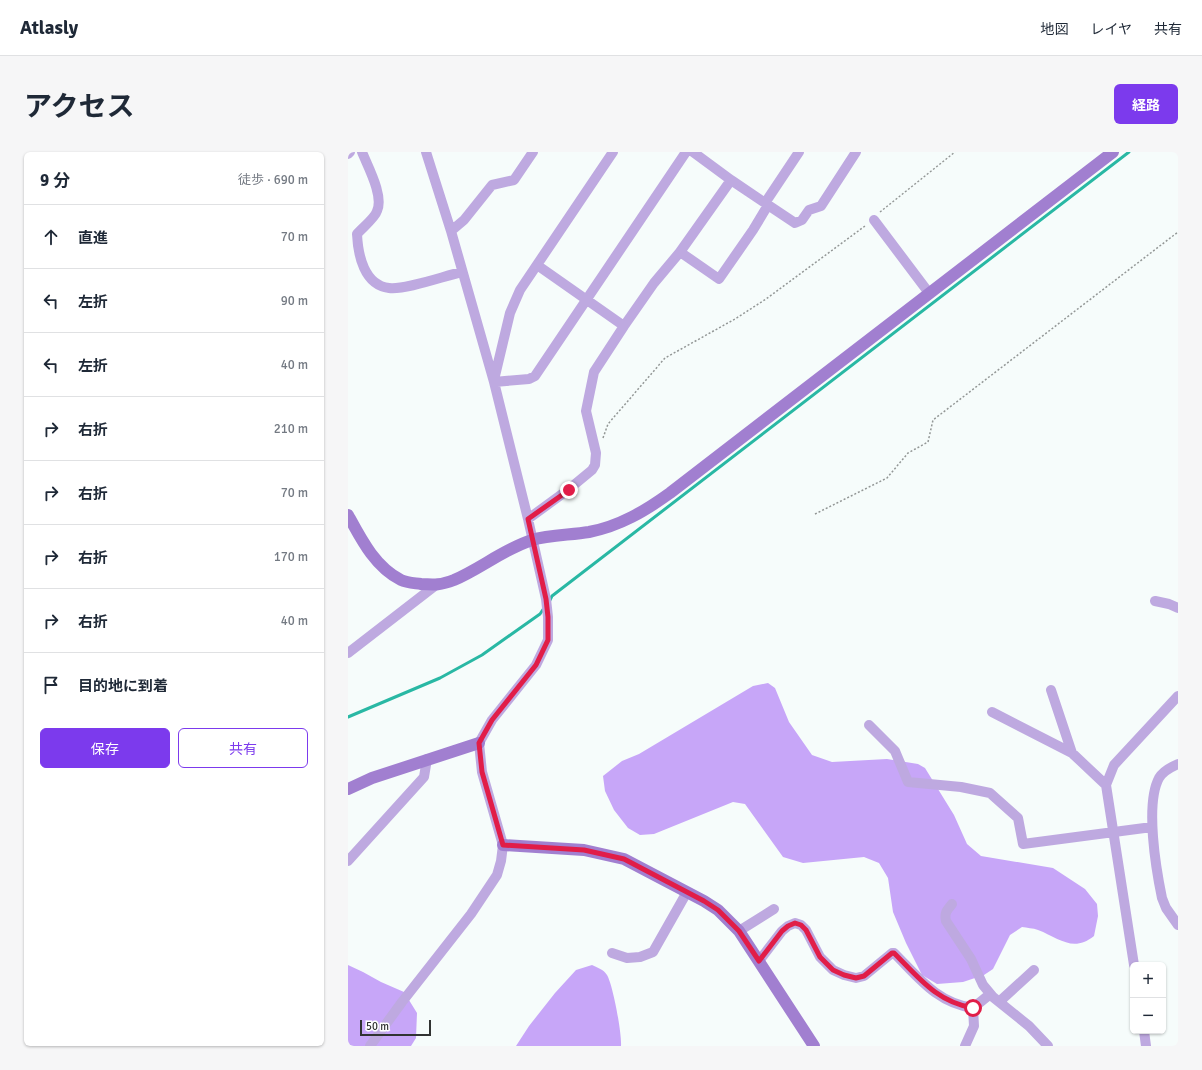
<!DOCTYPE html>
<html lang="ja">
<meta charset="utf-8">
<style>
body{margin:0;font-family:Signika,"Noto Sans JP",sans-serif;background:#f6f6f7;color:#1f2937}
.controls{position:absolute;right:12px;bottom:12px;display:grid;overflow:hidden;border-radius:6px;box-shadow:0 1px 3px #0004}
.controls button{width:36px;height:36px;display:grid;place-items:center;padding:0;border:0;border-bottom:1px solid #e0e1e3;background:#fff;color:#1f2937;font:20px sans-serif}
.scale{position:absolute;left:12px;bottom:10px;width:71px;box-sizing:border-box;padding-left:4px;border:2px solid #313332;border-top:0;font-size:11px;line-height:14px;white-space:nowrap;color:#313332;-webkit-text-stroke:3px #fff;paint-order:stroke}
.stop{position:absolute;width:12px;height:12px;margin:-9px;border:3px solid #e11d48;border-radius:50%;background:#fff}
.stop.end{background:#e11d48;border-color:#fff;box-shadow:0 1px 4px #0008}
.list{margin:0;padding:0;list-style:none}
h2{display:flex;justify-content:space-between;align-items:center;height:52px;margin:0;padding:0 16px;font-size:17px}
h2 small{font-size:13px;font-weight:400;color:#747a83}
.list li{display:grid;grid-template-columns:26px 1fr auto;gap:12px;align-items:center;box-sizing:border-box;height:64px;padding:0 16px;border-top:1px solid #e0e1e3}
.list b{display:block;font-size:15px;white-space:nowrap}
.list em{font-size:13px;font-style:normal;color:#747a83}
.actions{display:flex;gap:8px;padding:12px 16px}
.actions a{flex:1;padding:9px 0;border:1px solid #7c3aed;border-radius:6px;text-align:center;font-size:14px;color:#7c3aed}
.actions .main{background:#7c3aed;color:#fff}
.icon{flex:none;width:22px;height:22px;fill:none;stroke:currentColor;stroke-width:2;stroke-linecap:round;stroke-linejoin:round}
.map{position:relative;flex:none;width:830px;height:894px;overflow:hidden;border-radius:6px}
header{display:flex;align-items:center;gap:24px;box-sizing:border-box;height:56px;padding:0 20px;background:#fff;border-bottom:1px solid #e0e1e3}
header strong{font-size:19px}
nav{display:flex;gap:22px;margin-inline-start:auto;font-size:14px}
.intro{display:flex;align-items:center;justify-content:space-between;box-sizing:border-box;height:96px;padding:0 24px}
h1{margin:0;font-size:28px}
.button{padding:10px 18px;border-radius:6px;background:#7c3aed;color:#fff;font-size:14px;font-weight:700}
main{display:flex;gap:24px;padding:0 24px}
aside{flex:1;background:#fff;border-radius:6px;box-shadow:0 1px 3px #0004}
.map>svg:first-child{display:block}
.forest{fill:#c7a6f8}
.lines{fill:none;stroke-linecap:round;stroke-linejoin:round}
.stream{stroke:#29b8a4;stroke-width:3}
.path{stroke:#939796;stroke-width:1.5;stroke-dasharray:2 2;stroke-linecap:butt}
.street{stroke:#bea9e0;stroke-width:10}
.secondary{stroke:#a17fd0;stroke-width:12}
.route{stroke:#e11d48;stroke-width:5}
</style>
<header>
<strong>Atlasly</strong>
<nav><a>地図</a><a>レイヤ</a><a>共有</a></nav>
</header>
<div class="intro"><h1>アクセス</h1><a class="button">経路</a></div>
<main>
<aside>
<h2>9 分<small>徒歩 · 690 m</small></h2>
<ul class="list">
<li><svg class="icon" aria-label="ahead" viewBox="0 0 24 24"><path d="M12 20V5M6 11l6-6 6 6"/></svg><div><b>直進</b></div><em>70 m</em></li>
<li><svg class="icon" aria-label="left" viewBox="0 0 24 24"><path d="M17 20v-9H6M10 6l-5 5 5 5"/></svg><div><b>左折</b></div><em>90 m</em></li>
<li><svg class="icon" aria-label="left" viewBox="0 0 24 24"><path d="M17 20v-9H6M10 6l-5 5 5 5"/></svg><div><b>左折</b></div><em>40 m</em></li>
<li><svg class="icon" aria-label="right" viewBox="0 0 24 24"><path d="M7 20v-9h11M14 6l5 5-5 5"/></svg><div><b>右折</b></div><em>210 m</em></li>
<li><svg class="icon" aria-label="right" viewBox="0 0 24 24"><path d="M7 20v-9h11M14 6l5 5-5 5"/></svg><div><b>右折</b></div><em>70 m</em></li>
<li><svg class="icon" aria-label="right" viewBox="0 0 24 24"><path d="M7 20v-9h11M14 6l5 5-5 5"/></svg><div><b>右折</b></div><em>170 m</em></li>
<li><svg class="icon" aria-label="right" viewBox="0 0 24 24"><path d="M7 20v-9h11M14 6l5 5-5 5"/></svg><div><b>右折</b></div><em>40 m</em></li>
<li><svg class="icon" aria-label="arrive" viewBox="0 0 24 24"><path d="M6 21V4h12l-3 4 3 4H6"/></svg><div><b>目的地に到着</b></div></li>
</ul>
<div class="actions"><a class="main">保存</a><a>共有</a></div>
</aside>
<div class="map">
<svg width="830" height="894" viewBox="0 0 830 894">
<rect width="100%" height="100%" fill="#f6fcfb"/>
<path class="forest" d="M420,531L427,536L441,570L464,603L484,610L539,607L570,612L577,616L606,663L619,692L633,704L705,716L737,737L749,752L750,764L746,784C725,801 711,786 690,778C685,776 679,776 674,775L662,783L645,817L636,823L615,830L589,832L574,823L558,791L545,760L540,726L531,711L516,705L455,711L435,705L397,652L385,650L306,682L292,683L280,676L266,658L257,639L255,624L274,609L291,602L405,534Z
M0,813L15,820L33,830L56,840L69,861L68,886L63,894H0Z
M244,813C250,816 255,817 259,823C265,833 274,882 273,894H168L181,874L207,841L228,818Z"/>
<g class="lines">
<path class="stream" d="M201,450L204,444L781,0
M0,565L92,526L134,503L192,462L196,456"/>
<path class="path" d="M532,60L607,0
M255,286L260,272L317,206L387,167L418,147L517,74
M467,362L539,326L560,301L580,290L585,268L830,80"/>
<path class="street" d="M14,0C20,15 36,44 29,59C27,66 14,76 9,82C10,103 16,133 41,136C58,138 96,124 114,120
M0,2L2,0
M417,51L451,0
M420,53L447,71L454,68L461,58L473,54L508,0
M526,68L581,141
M103,79L116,68L144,33L166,28L185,0
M332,100L383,28
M189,113L276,174
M146,228L162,161L172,138L265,0
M146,230L181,227L187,224L338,0
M180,367L221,337L244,318L247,313L248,301L238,259L246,220L276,174L306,131L332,100L371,127L405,78L420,53L383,28L345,0
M807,449L821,452L830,456
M0,501L88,433
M703,538L724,601
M644,560L724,601L758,633
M521,573L547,599L560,630L613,635L642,641L670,666L675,692L804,675
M830,612C823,615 815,619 811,626C797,652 808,717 814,746L818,756L830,773
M0,709L76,625L79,607
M604,752C599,758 596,761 598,769L623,807L635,833L645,845
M391,779L426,757
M264,801L279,806L292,805L305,800L339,740
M411,809L434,779L440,774L447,771L453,773L458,778L472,805L485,818L496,823L508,826L516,824L544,801H546C571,826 589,851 625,856L641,843L645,845L681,874L700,894
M786,813L758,633L766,613L830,544
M651,850L686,818
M796,879L798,894
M22,894L54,850L123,762L149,723L153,709L155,693L134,620L131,591L144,568L188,513L200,488V465L198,447L180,367L146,230L103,79L78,0
M617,894L626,874L625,856"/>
<path class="secondary" d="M0,363C13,387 27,415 53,428C59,431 66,431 73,432C87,433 93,433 106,428C132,417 156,397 184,388C201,383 223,383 241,380C272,374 297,359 322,341L765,0
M0,637L24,626L131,591
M155,693L236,698L276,707L356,749L370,758L391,779L466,894"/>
</g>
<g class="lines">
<path class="route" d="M221,338L180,367L198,447L200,465V488L188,513L144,568L131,591L134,620L155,693L236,698L276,707L356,749L370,758L391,779L411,809L434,779L440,774L447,771L453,773L458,778L472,805L485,818L496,823L508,826L516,824L544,801H546C571,826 589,850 625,856"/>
</g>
</svg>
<div class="controls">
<button>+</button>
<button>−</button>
</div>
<div class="scale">50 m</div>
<div class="stop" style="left:625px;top:856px"></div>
<div class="stop end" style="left:221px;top:338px"></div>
</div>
</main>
